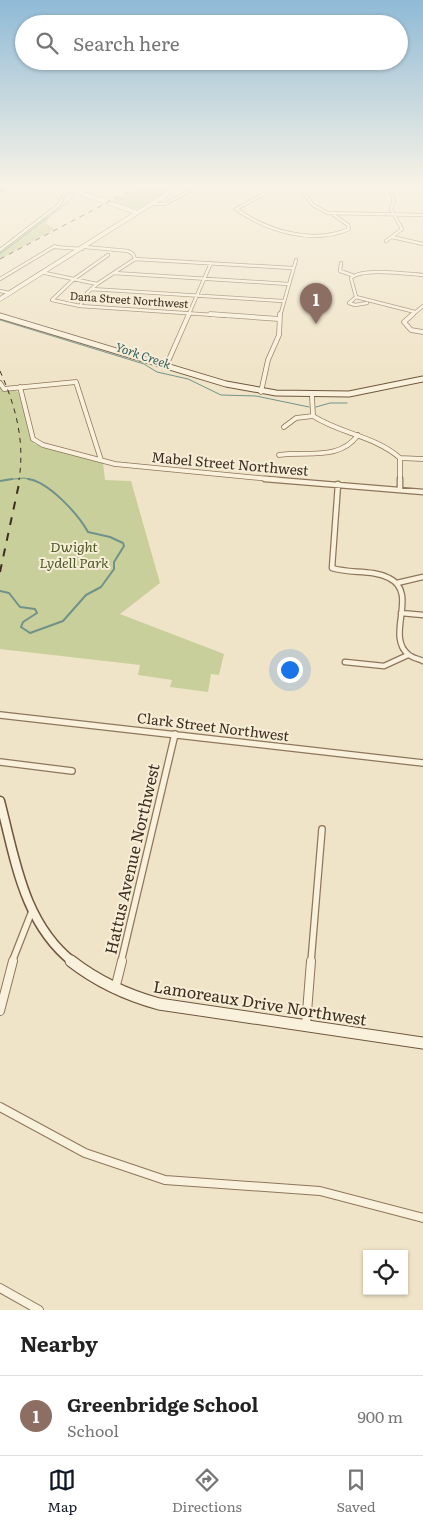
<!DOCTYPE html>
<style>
body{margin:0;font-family:Literata,serif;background:#f2f2f2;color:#222}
.controls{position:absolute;right:15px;bottom:15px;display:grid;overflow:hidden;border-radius:0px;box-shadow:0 1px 4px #0004}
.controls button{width:45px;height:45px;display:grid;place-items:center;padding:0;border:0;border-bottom:1px solid #e0e0e0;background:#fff;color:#222;font:25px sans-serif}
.you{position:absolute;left:289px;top:669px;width:18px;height:18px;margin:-12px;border:4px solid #fff;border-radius:50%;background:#1a73e8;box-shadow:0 0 0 8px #1a73e833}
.badge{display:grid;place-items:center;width:32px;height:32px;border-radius:50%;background:#111827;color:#fff;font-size:16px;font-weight:700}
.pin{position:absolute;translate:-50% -41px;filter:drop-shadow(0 1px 2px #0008)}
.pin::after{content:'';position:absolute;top:26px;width:18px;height:15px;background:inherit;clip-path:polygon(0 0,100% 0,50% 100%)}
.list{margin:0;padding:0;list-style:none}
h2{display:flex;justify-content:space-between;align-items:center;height:65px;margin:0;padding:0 20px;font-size:21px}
h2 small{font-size:16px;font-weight:400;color:#767676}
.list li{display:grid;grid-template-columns:32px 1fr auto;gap:15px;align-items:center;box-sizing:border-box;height:80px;padding:0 20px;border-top:1px solid #e0e0e0}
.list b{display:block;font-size:19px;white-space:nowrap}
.list p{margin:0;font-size:16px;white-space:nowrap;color:#767676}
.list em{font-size:16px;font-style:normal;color:#767676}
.icon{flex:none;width:28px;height:28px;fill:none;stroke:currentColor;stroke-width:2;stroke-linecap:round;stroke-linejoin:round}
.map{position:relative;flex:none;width:423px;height:1310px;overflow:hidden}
.search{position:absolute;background:#fff;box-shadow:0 1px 4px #0004;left:15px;right:15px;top:15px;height:55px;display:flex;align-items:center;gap:12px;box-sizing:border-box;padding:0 18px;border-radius:28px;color:#767676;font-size:19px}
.sheet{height:145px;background:#fff}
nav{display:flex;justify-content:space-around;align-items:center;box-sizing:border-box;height:70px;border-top:1px solid #e0e0e0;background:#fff;font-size:14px;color:#767676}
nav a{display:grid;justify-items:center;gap:2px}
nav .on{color:#111827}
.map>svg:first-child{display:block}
.green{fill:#c9cf9b}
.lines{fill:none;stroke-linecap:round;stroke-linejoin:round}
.stream-far1{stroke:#6f938a;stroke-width:1}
.stream{stroke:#6f938a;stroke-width:2}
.street-far4-casing{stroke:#8d765c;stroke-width:4}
.street-far3-casing{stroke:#8d765c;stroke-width:5.5}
.street-far2-casing{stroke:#8d765c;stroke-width:7}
.street-far1-casing{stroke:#8d765c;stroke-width:8}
.street-casing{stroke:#8d765c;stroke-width:10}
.secondary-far3-casing{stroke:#6f573f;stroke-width:5}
.secondary-far2-casing{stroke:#6f573f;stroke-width:7}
.secondary-far1-casing{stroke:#6f573f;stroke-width:11}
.secondary-casing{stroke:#6f573f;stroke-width:13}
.highway-casing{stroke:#5b4430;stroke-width:2}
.street-far4{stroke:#faf1dc;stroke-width:2.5}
.street-far3{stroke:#faf1dc;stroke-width:4}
.street-far2{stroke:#faf1dc;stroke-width:4.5}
.street-far1{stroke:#faf1dc;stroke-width:5.5}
.street{stroke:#faf1dc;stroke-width:8}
.secondary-far3{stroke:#faf1dc;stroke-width:4}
.secondary-far2{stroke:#faf1dc;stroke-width:5}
.secondary-far1{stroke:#faf1dc;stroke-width:8}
.secondary{stroke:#faf1dc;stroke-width:11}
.highway{fill:#e0a458;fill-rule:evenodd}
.rail-far1{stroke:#3d2e20;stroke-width:1;stroke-dasharray:5 5;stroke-linecap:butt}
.rail{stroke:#3d2e20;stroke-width:2;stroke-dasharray:8 8;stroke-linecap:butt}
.labels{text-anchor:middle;stroke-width:4;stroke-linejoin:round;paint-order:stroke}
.far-street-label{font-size:11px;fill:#3d2e20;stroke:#f7eed8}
.far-water-label{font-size:12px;font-style:italic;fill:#2f5d5a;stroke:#f7eed8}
.street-label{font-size:14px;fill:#3d2e20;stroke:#f7eed8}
.park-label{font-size:14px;font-style:italic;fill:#4d5a26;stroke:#f7eed8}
.near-street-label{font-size:16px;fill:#3d2e20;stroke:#f7eed8}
</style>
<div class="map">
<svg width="423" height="1310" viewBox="0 0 423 1310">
<rect width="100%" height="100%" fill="#f0e4c8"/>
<path class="green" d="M140,187H175L137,209L110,203Z
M44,216L49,217L46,224L55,229L0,259V250Z
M0,387L2,391L13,390L18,392L34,444L60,449L103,463L105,480L131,481L160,583L120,614L224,654L219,675L211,674L208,692L170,687L172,680L138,675L140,665L0,649Z"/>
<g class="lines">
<path class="stream-far1" d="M81,192L88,187
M0,254L67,203L75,194
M0,320L144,364L157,372L188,379L221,395L256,396L309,407
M316,407L330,403H347
M5,480L24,478L34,480"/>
<path class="stream" d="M0,481L12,479
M0,591L9,593L20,607L35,609L37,613L23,622L21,627L30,633L63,621L86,595L101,587L114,569V562L124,546L123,543L110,537L88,532C78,514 49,482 28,479"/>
<defs>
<path id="street-far4" d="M265,187V192L262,195L236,209C267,231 313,245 349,229L348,225L334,215
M299,187L313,205L328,213L423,215
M149,204H165L196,187
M392,237L423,244
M386,241L402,229L391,209L394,200L389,187
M54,247L82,249
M85,247L128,251L133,254L135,259
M0,250L60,204L64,194L70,190
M108,255L74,279L52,300L80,306L229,316
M341,263L340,271L352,275
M45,273L97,284
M114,273L288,284
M0,279L55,246
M91,289L283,301
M0,291L9,293
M356,297L349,303L355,305L367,303
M80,306L87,293L97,284L135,259L292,268
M415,312L356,297L351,278C362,267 407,274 423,275
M188,316L211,263
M280,316L296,260
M411,316L423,306"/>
<path id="street-far3" d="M210,314L279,319
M413,314L404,322L411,330L423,332
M166,366L189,314
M0,383L4,389L76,382L101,460
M20,387L33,439L43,445L115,464L280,480
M261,392L268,360L279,335L280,314
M312,396L313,416C341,434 375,436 400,458V480
M284,427L296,418L313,416
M279,455C307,451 339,461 358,435
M400,458L423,459"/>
<path id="street-far2" d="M265,479L423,492
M400,479V490
M338,484L332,568C350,574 372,569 389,578C420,593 384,636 409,655C413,658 419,659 423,661
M397,583L423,577
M401,613L423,615
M345,662L384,666L408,655"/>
<path id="street-far1" d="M0,715L423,763
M0,762L72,771
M12,962L32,911
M121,962L175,734
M311,962L322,829"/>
<path id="street" d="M115,989L122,961
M0,1011L13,961
M306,1025L311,961
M0,1107L85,1153L165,1180L320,1191L423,1218
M0,1288L39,1310"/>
<path id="secondary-far3" d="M64,187L135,212
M0,299L178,187"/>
<path id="secondary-far2" d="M0,316L226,384L276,393L349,394L423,379"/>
<path id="secondary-far1" d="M0,801C15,858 23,923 73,962"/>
<path id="secondary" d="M71,961C98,982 126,995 159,1004L423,1043"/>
<path id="highway" d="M1,187H6L0,191Z"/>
</defs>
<use href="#street-far4" class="street-far4-casing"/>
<use href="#street-far3" class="street-far3-casing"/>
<use href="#street-far2" class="street-far2-casing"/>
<use href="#street-far1" class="street-far1-casing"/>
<use href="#street" class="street-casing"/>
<use href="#secondary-far3" class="secondary-far3-casing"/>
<use href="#secondary-far2" class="secondary-far2-casing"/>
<use href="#secondary-far1" class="secondary-far1-casing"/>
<use href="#secondary" class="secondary-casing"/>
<use href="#highway" class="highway-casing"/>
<use href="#street-far4" class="street-far4"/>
<use href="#street-far3" class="street-far3"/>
<use href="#street-far2" class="street-far2"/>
<use href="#street-far1" class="street-far1"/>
<use href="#street" class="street"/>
<use href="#secondary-far3" class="secondary-far3"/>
<use href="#secondary-far2" class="secondary-far2"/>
<use href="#secondary-far1" class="secondary-far1"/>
<use href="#secondary" class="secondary"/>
<use href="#highway" class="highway"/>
<path class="rail-far1" d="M0,259L137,187
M0,371C16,407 25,441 19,480"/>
<path class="rail" d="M0,572L20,479"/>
</g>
<linearGradient id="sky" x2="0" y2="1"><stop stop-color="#8fbad6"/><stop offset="0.5" stop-color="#f8f3e6"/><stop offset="1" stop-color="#f8f3e6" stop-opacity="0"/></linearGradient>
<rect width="423" height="371" fill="url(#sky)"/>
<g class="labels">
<g class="far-street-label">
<text transform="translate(129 300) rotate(4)" y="4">Dana Street Northwest</text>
</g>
<g class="far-water-label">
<text transform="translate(143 356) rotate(19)" y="4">York Creek</text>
</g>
<g class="street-label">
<text transform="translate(230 464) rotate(5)" y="5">Mabel Street Northwest</text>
<text transform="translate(213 727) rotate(7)" y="5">Clark Street Northwest</text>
</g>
<g class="park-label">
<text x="74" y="552">Dwight<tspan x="74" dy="16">Lydell Park</tspan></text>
</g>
<g class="near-street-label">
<text transform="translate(132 859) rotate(-77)" y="6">Hattus Avenue Northwest</text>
<text transform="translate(260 1003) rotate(9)" y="6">Lamoreaux Drive Northwest</text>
</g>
</g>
</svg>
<div class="controls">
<button><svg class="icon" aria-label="locate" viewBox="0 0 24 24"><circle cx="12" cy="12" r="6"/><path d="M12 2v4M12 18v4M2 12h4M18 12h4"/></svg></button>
</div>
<div class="you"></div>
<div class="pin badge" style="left:316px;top:324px;background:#8d6e63">1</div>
<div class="search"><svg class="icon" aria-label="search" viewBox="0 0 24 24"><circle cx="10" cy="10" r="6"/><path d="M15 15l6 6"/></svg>Search here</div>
</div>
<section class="sheet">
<h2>Nearby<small></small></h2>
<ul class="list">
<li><span class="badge" style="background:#8d6e63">1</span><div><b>Greenbridge School</b><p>School</p></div><em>900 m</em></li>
</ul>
</section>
<nav>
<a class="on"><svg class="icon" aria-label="map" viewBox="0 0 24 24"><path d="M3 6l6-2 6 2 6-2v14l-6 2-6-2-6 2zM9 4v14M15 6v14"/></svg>Map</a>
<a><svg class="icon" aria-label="directions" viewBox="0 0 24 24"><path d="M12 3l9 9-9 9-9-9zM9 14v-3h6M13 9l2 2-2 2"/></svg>Directions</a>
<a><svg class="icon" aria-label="saved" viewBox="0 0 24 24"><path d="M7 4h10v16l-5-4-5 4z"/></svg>Saved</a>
</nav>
